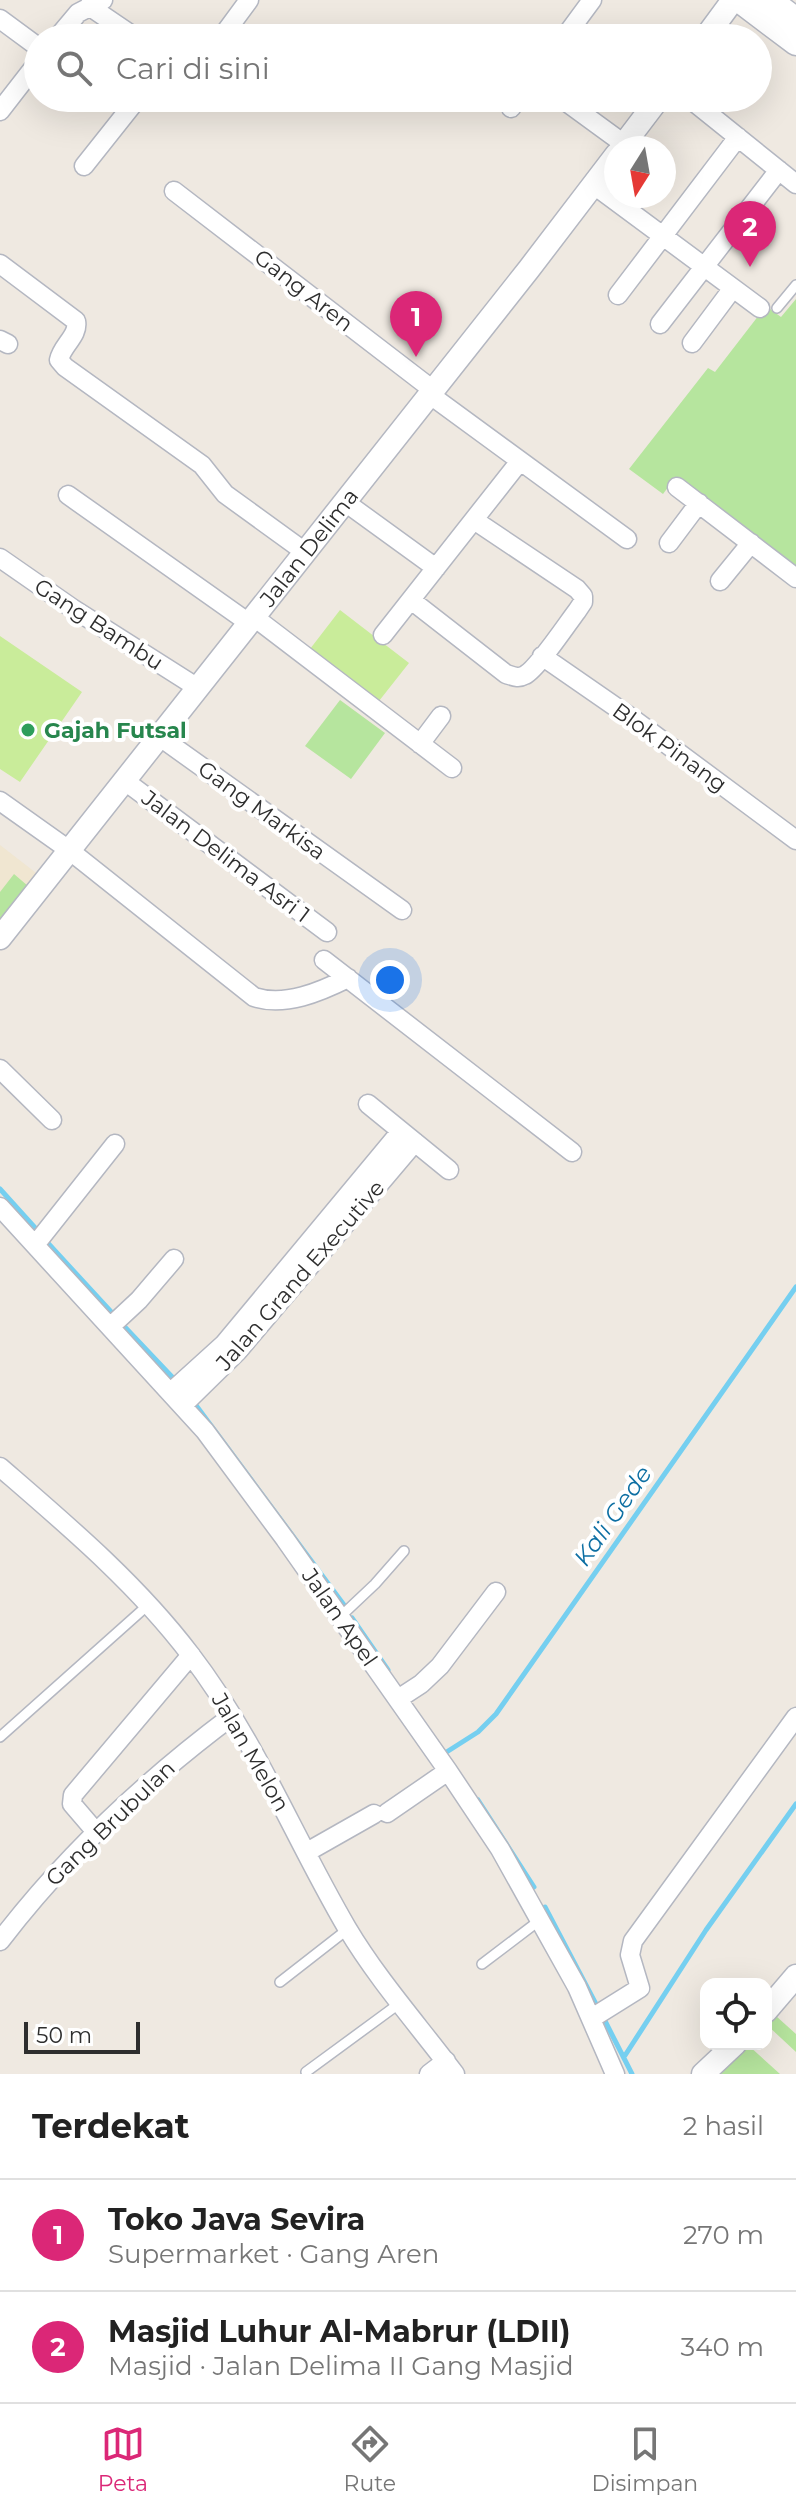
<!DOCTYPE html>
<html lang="id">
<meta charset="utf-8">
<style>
body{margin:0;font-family:Montserrat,sans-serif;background:#f6f6f6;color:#222}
.controls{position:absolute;right:24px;bottom:24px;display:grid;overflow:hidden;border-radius:16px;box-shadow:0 8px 32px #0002}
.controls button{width:72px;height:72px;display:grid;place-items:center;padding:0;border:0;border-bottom:2px solid #e0e0e0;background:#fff;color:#222;font:40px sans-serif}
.compass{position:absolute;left:604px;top:136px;width:72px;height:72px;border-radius:50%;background:#fff;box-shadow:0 8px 32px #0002;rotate:191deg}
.scale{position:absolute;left:24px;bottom:20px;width:116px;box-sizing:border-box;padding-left:8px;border:4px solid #2e2e2e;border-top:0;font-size:22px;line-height:28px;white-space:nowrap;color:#2e2e2e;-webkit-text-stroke:6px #fff;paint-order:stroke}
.you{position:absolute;left:390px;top:980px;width:28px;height:28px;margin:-20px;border:6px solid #fff;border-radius:50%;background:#1a73e8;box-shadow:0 0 0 12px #1a73e833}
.badge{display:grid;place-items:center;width:52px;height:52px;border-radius:50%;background:#db2777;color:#fff;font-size:26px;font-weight:700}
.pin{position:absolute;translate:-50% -66px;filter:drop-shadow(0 2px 4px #0008)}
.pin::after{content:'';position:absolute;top:42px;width:28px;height:24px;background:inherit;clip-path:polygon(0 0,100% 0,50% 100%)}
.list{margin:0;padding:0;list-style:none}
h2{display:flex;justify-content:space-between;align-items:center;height:104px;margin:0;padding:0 32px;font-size:34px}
h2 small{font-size:26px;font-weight:400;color:#767676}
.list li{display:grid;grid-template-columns:52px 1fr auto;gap:24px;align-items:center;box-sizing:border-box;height:112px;padding:0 32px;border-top:2px solid #e0e0e0}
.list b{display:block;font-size:30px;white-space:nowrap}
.list p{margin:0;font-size:26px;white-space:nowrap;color:#767676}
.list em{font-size:26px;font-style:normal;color:#767676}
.icon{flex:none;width:44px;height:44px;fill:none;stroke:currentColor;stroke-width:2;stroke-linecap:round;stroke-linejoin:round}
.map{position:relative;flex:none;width:796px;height:2074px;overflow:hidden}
.search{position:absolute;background:#fff;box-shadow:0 8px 32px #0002;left:24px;right:24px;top:24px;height:88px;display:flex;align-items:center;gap:20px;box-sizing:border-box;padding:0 28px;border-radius:44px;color:#767676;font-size:30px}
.sheet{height:328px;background:#fff}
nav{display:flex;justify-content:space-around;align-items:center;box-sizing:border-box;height:112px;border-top:2px solid #e0e0e0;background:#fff;font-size:22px;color:#767676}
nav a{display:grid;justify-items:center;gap:4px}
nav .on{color:#db2777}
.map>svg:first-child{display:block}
.education{fill:#f0e6d1}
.green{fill:#b6e59e}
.pitch{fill:#c9ec9a}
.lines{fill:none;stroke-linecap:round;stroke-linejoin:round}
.stream{stroke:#75cff0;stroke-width:5}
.service-casing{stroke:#b4b7c1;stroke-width:12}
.minor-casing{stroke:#b4b7c1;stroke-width:21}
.tertiary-casing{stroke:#b4b7c1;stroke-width:25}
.secondary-casing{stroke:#b4b7c1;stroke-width:27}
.service{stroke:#fff;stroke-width:9}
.minor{stroke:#fff;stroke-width:18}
.tertiary{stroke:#fff;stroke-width:22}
.secondary{stroke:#fff;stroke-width:24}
.leisure-dot{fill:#2e9e5b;stroke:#fff;stroke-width:3}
.labels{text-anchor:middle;stroke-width:8;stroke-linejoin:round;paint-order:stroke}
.street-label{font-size:22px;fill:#2e2e2e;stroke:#fff}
.leisure-label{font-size:22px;font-weight:bold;fill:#27864d;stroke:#fff;text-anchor:start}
.water-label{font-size:24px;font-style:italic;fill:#0d6fa3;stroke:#fff}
</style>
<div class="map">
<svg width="796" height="2074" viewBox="0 0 796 2074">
<rect width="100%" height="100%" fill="#efe9e1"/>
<path class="education" d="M0,845L40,876L0,927Z"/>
<path class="green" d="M796,299V572L675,478L663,494L629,469L708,368L715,372L766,306L781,317Z
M340,700L385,733L351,779L305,746Z
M14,874L28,886L0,922V892Z
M776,2016L796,2034V2052L767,2025Z
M748,2045L780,2074H718Z"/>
<path class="pitch" d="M340,610L409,663L379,701L310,649Z
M0,636L82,692L20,782L0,769Z"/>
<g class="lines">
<path class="stream" d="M0,1189L37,1230
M46,1241L114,1315
M121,1323L175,1380
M195,1404L344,1605
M352,1618L388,1670
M445,1753L478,1732L496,1714L796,1287
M478,1800L534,1887
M545,1907L598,2008
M603,2017L632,2074
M624,2057L706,1930L796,1804"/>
<defs>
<path id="service" d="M777,308L796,285
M340,1617L375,1584L404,1551
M0,1737L148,1605
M482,1964L540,1920
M280,1982L348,1929
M306,2072L400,2003"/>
<path id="minor" d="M89,6L136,38
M0,19L38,47
M57,38L78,13L103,0
M221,38L249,0
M564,38L592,0
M561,98L624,144
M689,98L796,184
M511,108L518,98
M0,111L38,62
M84,166L138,98
M594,185L760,308
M174,191L433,390
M0,264L76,321C79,336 62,345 59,360L65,367L202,465L225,494L305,552
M618,295L738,137
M660,324L779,170
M0,340L8,344
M692,343L733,288
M429,394L627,539
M677,487L796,578
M68,495L249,623
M345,502L436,568
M669,543L699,503
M0,558L72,608L198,688
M720,581L751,543
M411,600L506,674C513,676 518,679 525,675C537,669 567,624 577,611L583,602V596L577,589L474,520
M254,617L452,768
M383,635L520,461
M542,656L633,719L796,840
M160,737L402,910
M420,744L441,716
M125,781L327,932
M0,801L69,850L254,997C285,1007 320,992 348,978
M324,960L572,1152
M0,1069L52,1120
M368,1104L449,1170
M0,1207L205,1431L285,1539L448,1771L500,1849L577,1987L615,2074
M35,1245L115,1144
M110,1327L139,1300L174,1259
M171,1392L224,1344L401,1131
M183,1405L238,1351L415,1142
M0,1467C67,1525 136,1583 190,1654C256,1740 293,1836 347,1928C378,1980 419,2026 455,2074
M398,1699L421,1684L440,1666L496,1592
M387,1813L448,1771
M96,1832L72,1804L73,1795L191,1655
M307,1852L374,1814
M0,1941C66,1855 145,1781 232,1716
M592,2018L640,1988L630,1955L633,1941L796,1717
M429,2074L446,2061"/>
<g id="tertiary">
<path d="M705,38L733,0"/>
<path d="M621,148L659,98"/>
<path id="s1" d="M0,938L529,269L616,155"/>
<path d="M766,2011L796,1976"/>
<path d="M703,2074L735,2044"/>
</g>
<path id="secondary" d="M739,0L796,43
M770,0L796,20"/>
</defs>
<use href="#service" class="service-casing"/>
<use href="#minor" class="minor-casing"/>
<use href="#tertiary" class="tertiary-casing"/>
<use href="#secondary" class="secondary-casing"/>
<use href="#service" class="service"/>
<use href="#minor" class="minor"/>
<use href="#tertiary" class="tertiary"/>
<use href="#secondary" class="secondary"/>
</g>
<circle class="leisure-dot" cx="28" cy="730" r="8"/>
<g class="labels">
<g class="street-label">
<text transform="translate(304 290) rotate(38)" y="8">Gang Aren</text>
<text dy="8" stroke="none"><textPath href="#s1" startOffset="498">Jalan Delima</textPath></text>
<text transform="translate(99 624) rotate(33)" y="8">Gang Bambu</text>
<text transform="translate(670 747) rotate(36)" y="8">Blok Pinang</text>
<text transform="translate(262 810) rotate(36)" y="8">Gang Markisa</text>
<text transform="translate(226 856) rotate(37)" y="8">Jalan Delima Asri 1</text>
<text transform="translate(300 1275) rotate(-49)" y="8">Jalan Grand Executive</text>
<text transform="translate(340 1617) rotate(55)" y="8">Jalan Apel</text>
<text transform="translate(251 1752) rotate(60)" y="8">Jalan Melon</text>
<text transform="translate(110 1823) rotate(-44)" y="8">Gang Brubulan</text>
</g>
<g class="leisure-label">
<text x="44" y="738">Gajah Futsal</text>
</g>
<g class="water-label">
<text transform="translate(613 1516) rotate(-55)" y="8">Kali Gede</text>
</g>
</g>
</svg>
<div class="controls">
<button><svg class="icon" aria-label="locate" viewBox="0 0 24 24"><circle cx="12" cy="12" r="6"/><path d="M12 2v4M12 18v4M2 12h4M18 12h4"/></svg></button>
</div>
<svg class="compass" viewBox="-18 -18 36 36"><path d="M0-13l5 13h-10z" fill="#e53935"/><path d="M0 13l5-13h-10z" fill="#767676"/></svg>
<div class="scale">50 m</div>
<div class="you"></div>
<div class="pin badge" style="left:416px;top:357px">1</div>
<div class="pin badge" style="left:750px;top:267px">2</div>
<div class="search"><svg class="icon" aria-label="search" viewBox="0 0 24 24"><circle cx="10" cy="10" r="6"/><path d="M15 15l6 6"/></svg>Cari di sini</div>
</div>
<section class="sheet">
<h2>Terdekat<small>2 hasil</small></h2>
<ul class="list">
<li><span class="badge">1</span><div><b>Toko Java Sevira</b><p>Supermarket · Gang Aren</p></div><em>270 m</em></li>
<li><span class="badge">2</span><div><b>Masjid Luhur Al-Mabrur (LDII)</b><p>Masjid · Jalan Delima II Gang Masjid</p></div><em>340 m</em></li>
</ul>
</section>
<nav>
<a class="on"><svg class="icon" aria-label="map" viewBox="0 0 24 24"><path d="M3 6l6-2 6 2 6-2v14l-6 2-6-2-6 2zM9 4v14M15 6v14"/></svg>Peta</a>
<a><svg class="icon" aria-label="directions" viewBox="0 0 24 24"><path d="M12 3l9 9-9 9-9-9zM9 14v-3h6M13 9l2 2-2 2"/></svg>Rute</a>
<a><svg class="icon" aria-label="saved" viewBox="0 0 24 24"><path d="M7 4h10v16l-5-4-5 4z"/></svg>Disimpan</a>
</nav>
